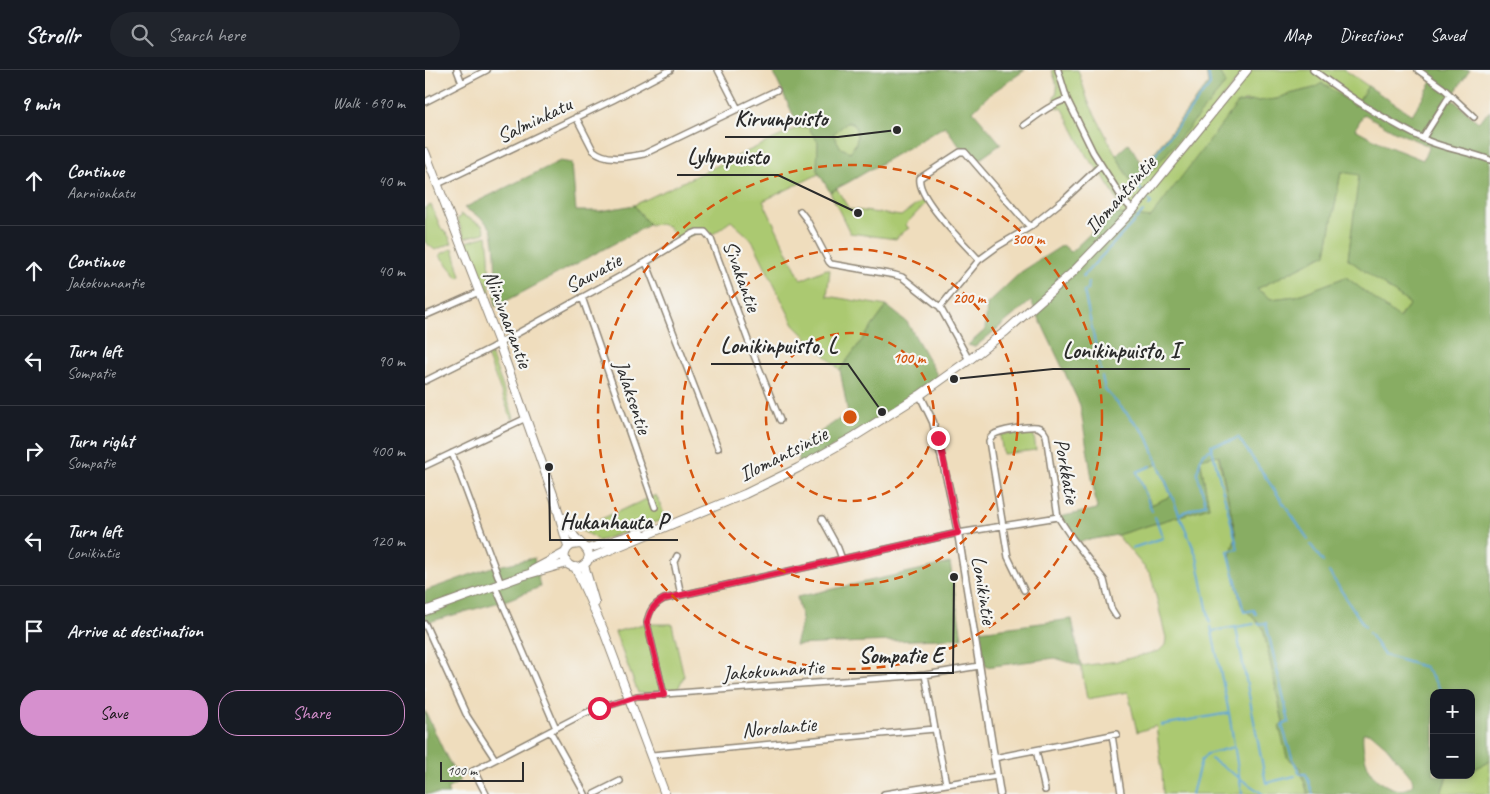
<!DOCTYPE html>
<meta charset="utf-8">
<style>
body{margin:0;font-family:Caveat,sans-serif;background:#20242c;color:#f1f3f6}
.controls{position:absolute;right:15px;bottom:15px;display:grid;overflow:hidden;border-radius:10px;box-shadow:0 2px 8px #0003}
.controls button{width:45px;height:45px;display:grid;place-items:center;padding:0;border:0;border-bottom:1px solid #363941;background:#171b24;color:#f1f3f6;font:25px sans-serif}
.scale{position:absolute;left:15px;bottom:12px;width:84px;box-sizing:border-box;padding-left:5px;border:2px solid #2b2b2b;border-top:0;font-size:14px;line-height:18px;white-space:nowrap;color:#2b2b2b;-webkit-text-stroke:4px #f6f6f2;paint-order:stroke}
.stop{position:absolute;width:15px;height:15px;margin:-11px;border:4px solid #e11d48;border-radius:50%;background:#fff}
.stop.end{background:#e11d48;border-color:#fff;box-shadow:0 1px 5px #0008}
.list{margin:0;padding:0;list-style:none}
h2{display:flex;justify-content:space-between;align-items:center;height:65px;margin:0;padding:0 20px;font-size:21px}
h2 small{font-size:16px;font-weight:400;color:#9ea1a6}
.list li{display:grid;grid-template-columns:32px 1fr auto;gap:15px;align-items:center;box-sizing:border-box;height:90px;padding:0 20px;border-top:1px solid #363941}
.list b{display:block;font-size:19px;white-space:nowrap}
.list p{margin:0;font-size:16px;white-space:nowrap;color:#9ea1a6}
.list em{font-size:16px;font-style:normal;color:#9ea1a6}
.actions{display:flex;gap:10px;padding:15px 20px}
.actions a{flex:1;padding:11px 0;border:1px solid #d690ce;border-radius:20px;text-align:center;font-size:18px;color:#d690ce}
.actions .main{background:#d690ce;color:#111}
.icon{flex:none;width:28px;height:28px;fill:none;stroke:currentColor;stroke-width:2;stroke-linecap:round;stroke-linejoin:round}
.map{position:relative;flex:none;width:1065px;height:724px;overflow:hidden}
header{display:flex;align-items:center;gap:30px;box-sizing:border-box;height:70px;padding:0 25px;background:#171b24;border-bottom:1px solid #363941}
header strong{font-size:24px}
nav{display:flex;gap:28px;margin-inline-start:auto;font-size:18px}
.search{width:350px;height:45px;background:#20242c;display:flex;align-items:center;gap:12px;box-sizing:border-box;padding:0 18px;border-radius:28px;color:#9ea1a6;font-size:19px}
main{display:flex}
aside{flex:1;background:#171b24}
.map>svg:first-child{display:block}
.green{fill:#abc971;stroke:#6b7a4e}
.forest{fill:#88ad63;stroke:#5a6c47;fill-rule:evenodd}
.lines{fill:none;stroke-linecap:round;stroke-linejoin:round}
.stream{stroke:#5ea6d5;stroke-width:2}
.minor-casing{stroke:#8d8474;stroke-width:8}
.tertiary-casing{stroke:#8d8474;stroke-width:9}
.secondary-casing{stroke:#8d8474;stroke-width:10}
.minor{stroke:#fff;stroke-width:5}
.tertiary{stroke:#fff;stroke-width:6}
.secondary{stroke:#fff;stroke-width:8}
.route{stroke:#e11d48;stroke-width:6}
.ring{fill:none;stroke:#d5540f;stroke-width:2.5;stroke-dasharray:9 6}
.labels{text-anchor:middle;stroke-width:4.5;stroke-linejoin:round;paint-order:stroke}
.street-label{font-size:21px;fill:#2b2b2b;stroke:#f6f6f2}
.centre{fill:#d5540f;stroke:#f6f6f2;stroke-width:2.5}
.ring-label{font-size:15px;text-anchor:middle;font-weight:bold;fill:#d5540f;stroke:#f6f6f2;stroke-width:4.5;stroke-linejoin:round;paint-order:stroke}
.leader{fill:none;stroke:#2b2b2b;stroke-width:2}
.callout-dot{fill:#2b2b2b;stroke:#f6f6f2;stroke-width:2}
.callout-label{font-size:22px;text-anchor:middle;font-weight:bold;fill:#2b2b2b;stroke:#f6f6f2;stroke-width:4.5;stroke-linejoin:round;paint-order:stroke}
</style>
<header>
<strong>Strollr</strong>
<div class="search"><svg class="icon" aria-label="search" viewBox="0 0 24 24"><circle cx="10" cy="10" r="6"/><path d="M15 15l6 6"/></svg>Search here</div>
<nav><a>Map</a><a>Directions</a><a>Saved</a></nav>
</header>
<main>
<aside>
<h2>9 min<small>Walk · 690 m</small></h2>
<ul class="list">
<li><svg class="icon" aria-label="ahead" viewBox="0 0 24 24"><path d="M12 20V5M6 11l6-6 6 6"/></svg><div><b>Continue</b><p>Aarnionkatu</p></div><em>40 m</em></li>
<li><svg class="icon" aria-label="ahead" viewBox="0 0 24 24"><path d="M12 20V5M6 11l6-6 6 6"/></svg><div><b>Continue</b><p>Jakokunnantie</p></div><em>40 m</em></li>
<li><svg class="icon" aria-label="left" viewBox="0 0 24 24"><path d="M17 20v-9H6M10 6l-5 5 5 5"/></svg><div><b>Turn left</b><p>Sompatie</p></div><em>90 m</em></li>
<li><svg class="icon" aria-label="right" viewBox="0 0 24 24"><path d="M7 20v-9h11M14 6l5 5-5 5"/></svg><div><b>Turn right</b><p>Sompatie</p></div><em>400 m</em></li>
<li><svg class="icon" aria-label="left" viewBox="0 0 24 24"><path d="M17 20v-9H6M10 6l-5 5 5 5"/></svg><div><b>Turn left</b><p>Lonikintie</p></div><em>120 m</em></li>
<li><svg class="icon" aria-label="arrive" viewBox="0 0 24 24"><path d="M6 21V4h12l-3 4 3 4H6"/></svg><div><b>Arrive at destination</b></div></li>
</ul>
<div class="actions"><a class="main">Save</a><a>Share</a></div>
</aside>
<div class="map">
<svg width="1065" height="724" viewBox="0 0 1065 724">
<rect width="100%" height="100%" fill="#f6f6f2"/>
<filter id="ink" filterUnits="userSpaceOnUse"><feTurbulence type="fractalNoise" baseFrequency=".02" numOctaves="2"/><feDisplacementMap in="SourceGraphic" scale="10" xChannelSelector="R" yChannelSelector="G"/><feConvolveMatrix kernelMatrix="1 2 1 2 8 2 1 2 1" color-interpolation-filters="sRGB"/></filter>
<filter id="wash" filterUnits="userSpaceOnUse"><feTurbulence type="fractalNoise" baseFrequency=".0096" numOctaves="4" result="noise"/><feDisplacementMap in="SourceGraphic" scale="20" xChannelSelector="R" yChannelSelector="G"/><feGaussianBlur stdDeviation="1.12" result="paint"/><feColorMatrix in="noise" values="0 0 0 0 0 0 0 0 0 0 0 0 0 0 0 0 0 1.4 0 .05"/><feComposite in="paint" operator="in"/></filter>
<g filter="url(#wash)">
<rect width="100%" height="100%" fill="#efddbd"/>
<path class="green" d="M627,0H653L663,31L691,85L706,112L712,118L801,13L793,0H820L702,145L687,143L693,136L692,130L677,104L662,87L638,39L631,37L629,27C636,20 629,8 627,0Z
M825,0H920L943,16L930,36L889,18L861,25L852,29L835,31H818L725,148L704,146Z
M423,52L429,54C434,66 433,72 425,82L416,78L407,63Z
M374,57H383L393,72L392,100L394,104L338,131L376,210L401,199L405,200L402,226L462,236L415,300L369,255L327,170L306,151L287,165L281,160L253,170C243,155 243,153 224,155L209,135Z
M916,102L935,104L923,189L985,234L973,248L921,207L871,226L846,229L832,219L901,184Z
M412,119L424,139L476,146L498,130L501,133L480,155L484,158L474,165L471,169L425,163L405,122Z
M6,135L16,158L23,165L27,173L10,180L0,172V138Z
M35,144L57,155L60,161L59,163L40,168L32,149L36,147Z
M62,166L64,185L65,234L63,236L49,198L41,172Z
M28,178L36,206L33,208L15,186L16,184Z
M65,281L89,348L87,350L61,283Z
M608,360L611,380L578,384L575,365Z
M793,385L811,466L805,487L816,535L838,558L858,652L854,656L875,698L883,724H738L737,700L731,656L712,662L703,622L662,629L656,596L693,591L734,581L740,575L741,568L726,505L692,465L784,437L775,388Z
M733,394L746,426L726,435L712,402Z
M231,425L239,444L234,451L173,471L169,467L153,459Z
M218,554H247L259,606L252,621L213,623L190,562Z
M1065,691V724H1016L1022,705H1046V701Z"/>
<path class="forest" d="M347,0H600L565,24L548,41L576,74L554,90C548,84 543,78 535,77L520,56L424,112L405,122L392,100L393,72L383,57H374ZM423,52L429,54C434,66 433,72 425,82L416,78L408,64Z
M781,0H793L801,13L712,119L706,112L691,85L704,73L718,97L783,14Z
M994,0H1045L1026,28L1053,52L1065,41V691L1046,701V623H1009V705H1022L1016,724H883L875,698L862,687L854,656L858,652L838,558L816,535L805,487L811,466L794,385L775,389L784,437L692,465L651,472L634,447L672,439L655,335L606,231L550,277L543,275L560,260L562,234L596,202L638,175L646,182L687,143L725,148L813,33L852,29L861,25L889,18L897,13L930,36L943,16L987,45L1008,10ZM939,44L969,61L1004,76L998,90L962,76L930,59ZM916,102L934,105L923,189L985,234L974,248L921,207L871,226L846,229L832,219L901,184ZM733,394L746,426L726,435L712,402ZM938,663H946L961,676L987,708L988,714C979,724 967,719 957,713C954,711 950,709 948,705C940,694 937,677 938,663Z
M135,91L147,93L151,141H176L209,135L224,155L70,237C70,222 73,167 64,156C58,148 48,143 39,138Z
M462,236L482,252L515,310L373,399L375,376L423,343L415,300Z
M109,488L115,517L82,530L0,553V521L64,498Z
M525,493L537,568L370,575L377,550L372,527Z
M647,549L656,596L630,588L561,597L554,561Z
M0,641L21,686L35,711L22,719L24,724H0Z"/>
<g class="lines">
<path class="stream" d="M717,121L711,114L733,81L785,15L783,0
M723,129L726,133L724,135
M658,206L718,142
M663,212L662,220L659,221L676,301
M677,307L680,320L721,364L772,487L785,553
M787,379L813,479L803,481L819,542L829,540L831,544
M726,396L712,402L727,441
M754,444L781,434L772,403L777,384L787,379L786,375L806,371L813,367L883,469
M886,475L898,492
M707,478L738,468L730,447
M904,502L940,557
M833,554L841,553L864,652L857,655L867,687L875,704H876
M786,557L804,643L817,724
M811,558L841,713L870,706
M787,561L829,554
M944,563L959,585L1000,597L1018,623
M736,655L804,643
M786,689L838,724
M877,704H881L888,724
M767,724L776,691L782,684L809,677"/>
</g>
</g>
<g filter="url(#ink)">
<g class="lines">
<defs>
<path id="minor" d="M32,0L37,13
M293,0L313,39
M633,0L642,29L668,82L699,131L708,140
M888,0C924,27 962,52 1003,71C1022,79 1045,82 1065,90
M993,0L1018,18L1049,47
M0,32L62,0
M151,47L168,80C182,92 202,87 219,84L352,20
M599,55C613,45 625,35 642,29
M998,68L1025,25
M13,114L188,30L245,0
M375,141L382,150L404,192L406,194L470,205L477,207L515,237
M554,190C540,174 491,127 495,108L535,82H540L605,157
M221,192L293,378
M157,227L230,437
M0,245L4,244L54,222
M544,290L515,237L554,190L573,176L605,157L641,128L676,95
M0,311L66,278L221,192L267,164L272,162H280L286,169L324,273L355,350
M27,383L76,514
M0,396L101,348
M397,449L413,478L417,489
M252,486L249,492L256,525
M70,516L131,658
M599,520L583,487L564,371C565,368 566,367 568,365C574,360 604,356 612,357C616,358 619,361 621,365L633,447L647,468L679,510L686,538L691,546
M0,554L42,646L70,689
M239,625L222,553C224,541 228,535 239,529L533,463L633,447
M510,659L521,713
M125,661L160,724
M687,665L696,723
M611,680L620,720
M227,685L510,659L500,605
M569,688L692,664
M49,701L61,724
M46,702L158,644L175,637L212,626L500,605L554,596
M169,724L195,711
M459,724L572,706"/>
<path id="tertiary" d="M495,325L508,352L524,418L533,463L575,724"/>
<path id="secondary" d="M0,82L74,273L130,430L143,477
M139,448C142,454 145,460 149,466C154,473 169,481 162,492C160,494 158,496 155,497C152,498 147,497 144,495C136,488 140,479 147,475L155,474
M162,479L216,462
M163,489L320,424L373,398L430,366L495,325L544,290L581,261L647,203L708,140L822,0
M159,495L170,533
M150,497L178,559L240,724
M108,500L140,483
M0,541L97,506L142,493"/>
</defs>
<use href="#minor" class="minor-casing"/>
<use href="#tertiary" class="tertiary-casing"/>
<use href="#secondary" class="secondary-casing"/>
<use href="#minor" class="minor"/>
<use href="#tertiary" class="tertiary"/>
<use href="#secondary" class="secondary"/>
</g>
</g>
<g class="lines" filter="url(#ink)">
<path class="route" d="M174,638L212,626L239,625L222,553C225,541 228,535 239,529L533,463L518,387L513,368"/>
</g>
<g class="ring">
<circle cx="425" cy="347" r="84"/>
<circle cx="425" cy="347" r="168"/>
<circle cx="425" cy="347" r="252"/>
</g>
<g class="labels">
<g class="street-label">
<text transform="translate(109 50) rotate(-26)" y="7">Salminkatu</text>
<text transform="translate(695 125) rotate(-49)" y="7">Ilomantsintie</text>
<text transform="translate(168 203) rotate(-29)" y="7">Sauvatie</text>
<text transform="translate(317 206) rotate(70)" y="7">Sivakantie</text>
<text transform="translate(83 249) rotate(69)" y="7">Niinivaarantie</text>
<text transform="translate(208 327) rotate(71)" y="7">Jalaksentie</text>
<text transform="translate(358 384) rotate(-27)" y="7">Ilomantsintie</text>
<text transform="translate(642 401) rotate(80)" y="7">Porkkatie</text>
<text transform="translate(559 520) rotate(81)" y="7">Lonikintie</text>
<text transform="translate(348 600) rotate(-4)" y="7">Jakokunnantie</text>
<text transform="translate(354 657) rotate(-5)" y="7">Norolantie</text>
</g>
</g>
<circle cx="425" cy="347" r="8" class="centre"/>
<g class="ring-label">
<text x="603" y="174">300 m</text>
<text x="544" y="233">200 m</text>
<text x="484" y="293">100 m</text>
</g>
<path class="leader" d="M472 60L413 67H300M433 143L353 105H252M457 342L423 294H286M529 309L628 299H765M124 397L125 470H253M529 507L528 603H424"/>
<g class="callout-dot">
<circle cx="472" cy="60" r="5"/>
<circle cx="433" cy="143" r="5"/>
<circle cx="457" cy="342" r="5"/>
<circle cx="529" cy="309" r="5"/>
<circle cx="124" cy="397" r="5"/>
<circle cx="529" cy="507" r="5"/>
</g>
<g class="callout-label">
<text x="356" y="56">Kirvunpuisto</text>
<text x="303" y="94">Lylynpuisto</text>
<text x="354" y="283">Lonikinpuisto, L</text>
<text x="696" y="288">Lonikinpuisto, I</text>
<text x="189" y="459">Hukanhauta P</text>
<text x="476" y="593">Sompatie E</text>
</g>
</svg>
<div class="controls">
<button>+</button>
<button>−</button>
</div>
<div class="scale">100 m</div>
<div class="stop" style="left:174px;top:638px"></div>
<div class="stop end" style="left:513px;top:368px"></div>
</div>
</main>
